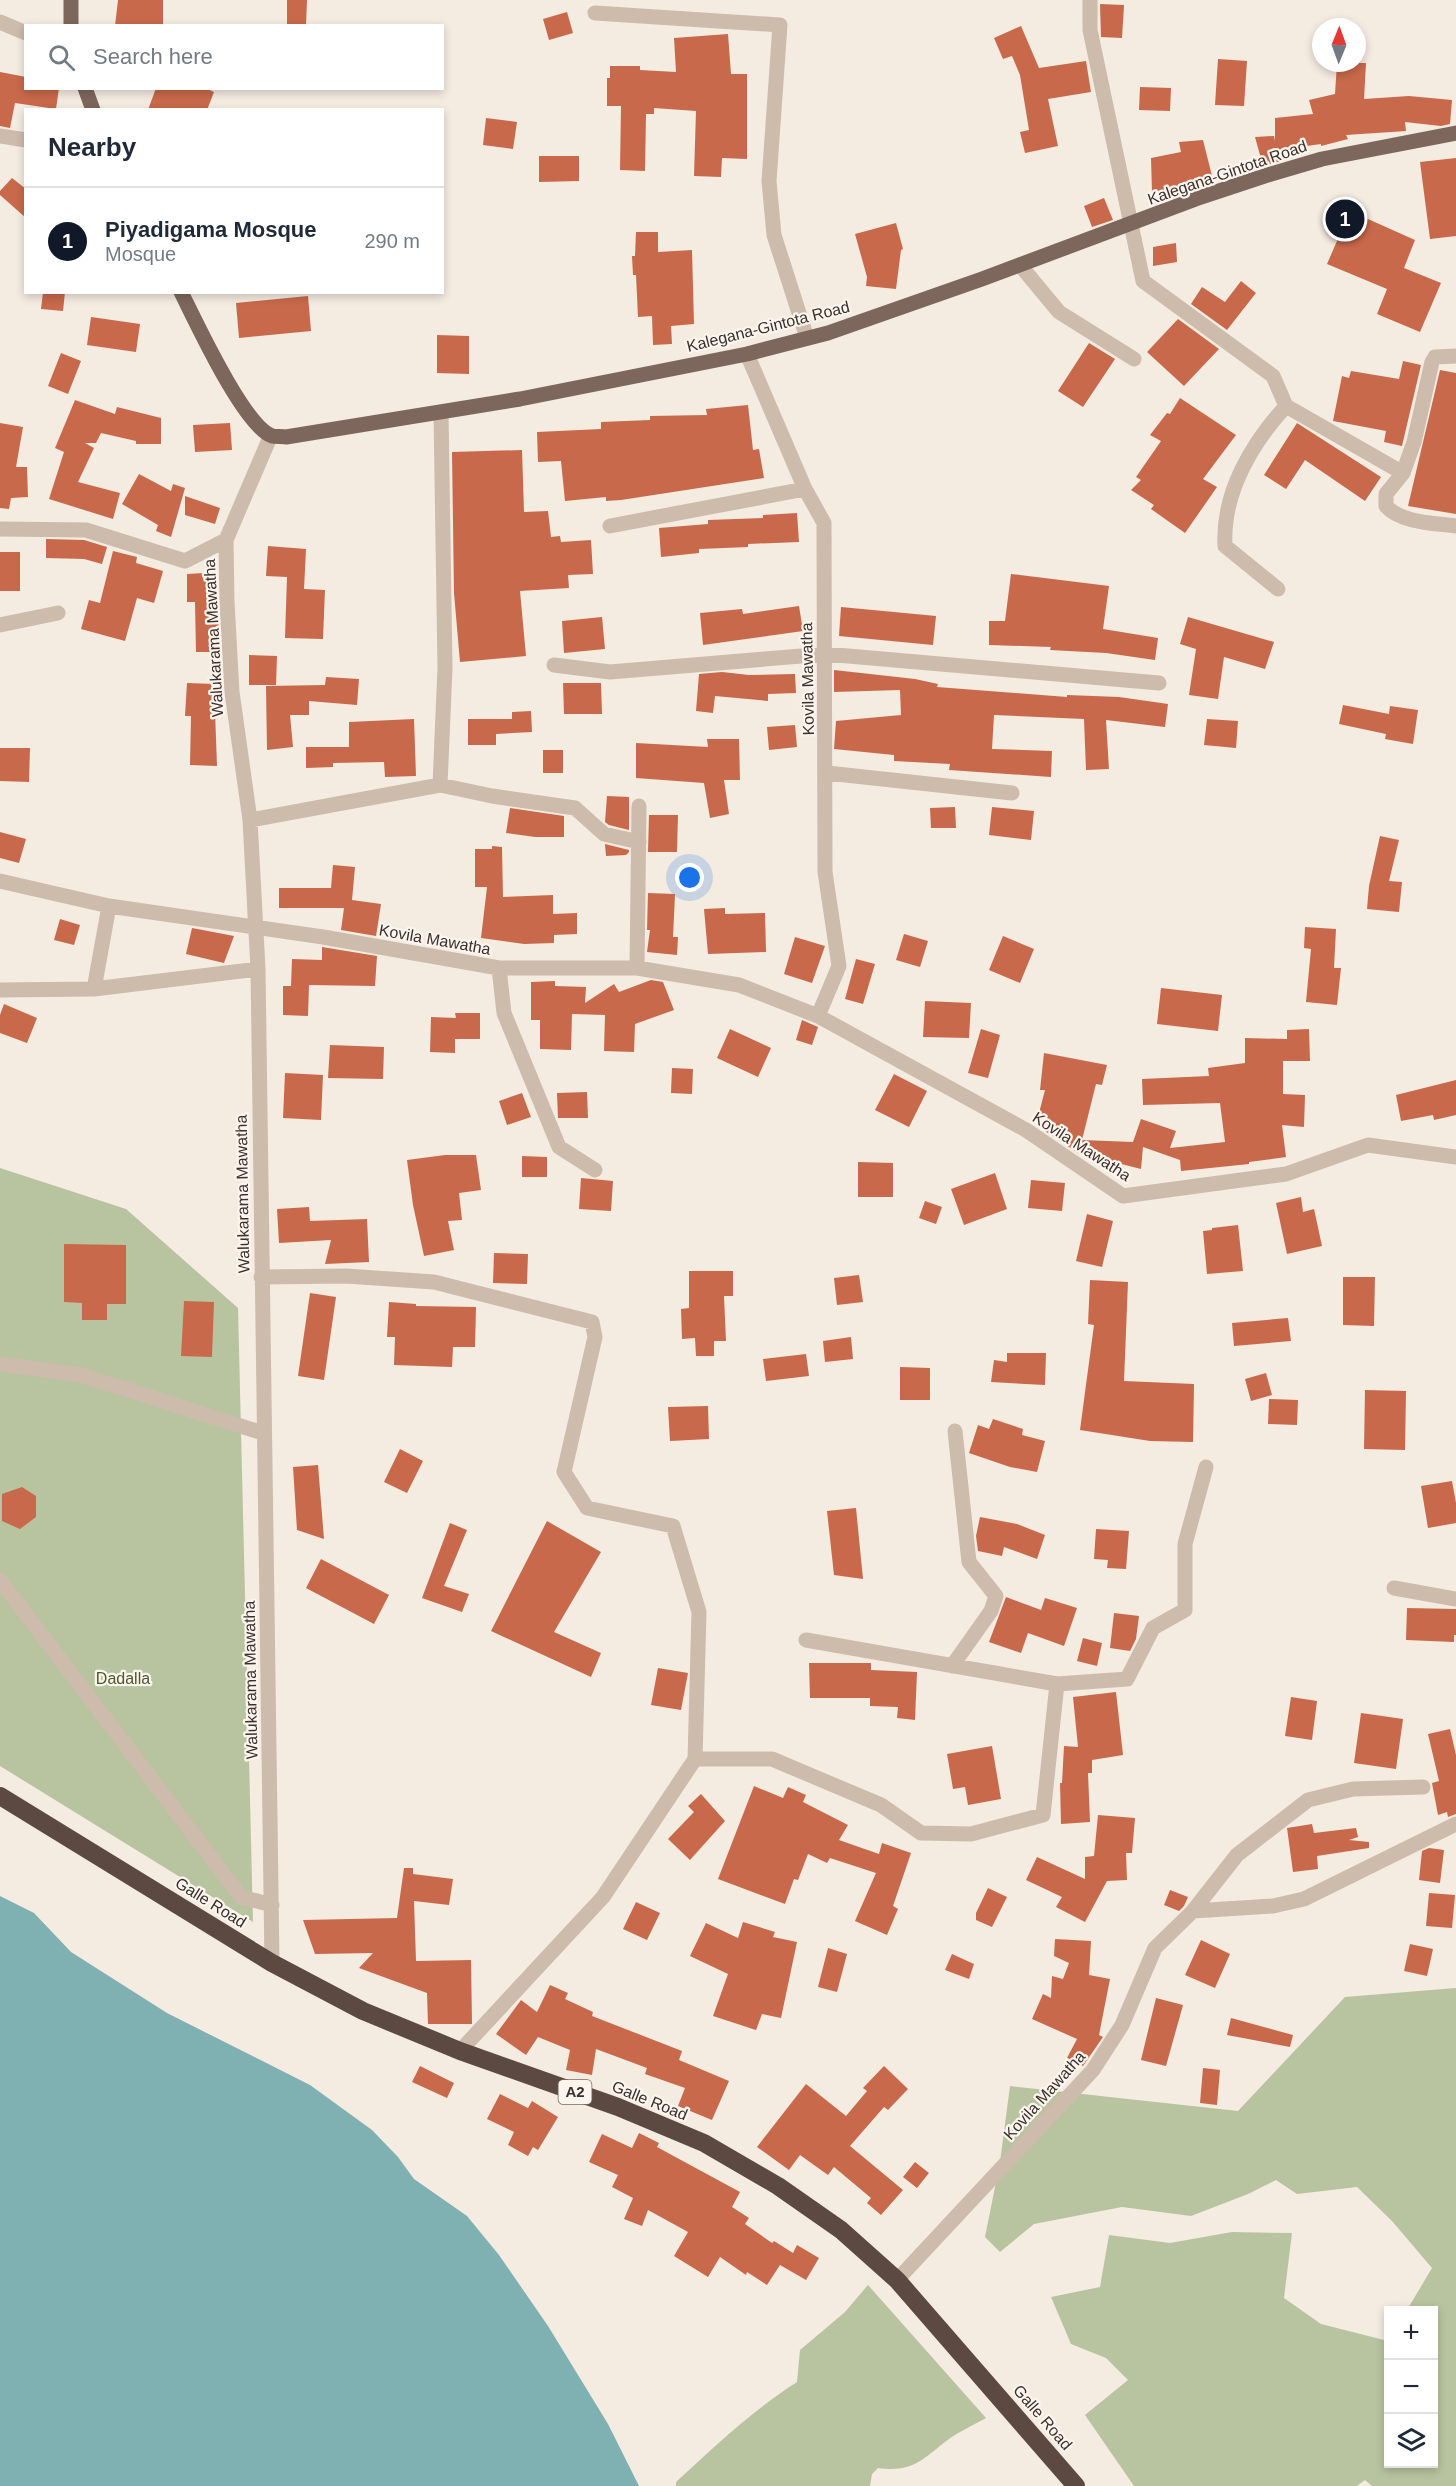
<!DOCTYPE html>
<meta charset="utf-8">
<style>
body{margin:0;font-family:Helvetica,sans-serif;background:#f6f6f7;color:#1f2937}
.controls{position:absolute;right:18px;bottom:18px;display:grid;overflow:hidden;border-radius:0px;box-shadow:0 3px 9px #0003}
.controls button{width:54px;height:54px;display:grid;place-items:center;padding:0;border:0;border-bottom:2px solid #e0e1e3;background:#fff;color:#1f2937;font:30px sans-serif}
.compass{position:absolute;left:1312px;top:18px;width:54px;height:54px;border-radius:50%;background:#fff;box-shadow:0 3px 9px #0003;rotate:1deg}
.you{position:absolute;left:690px;top:878px;width:21px;height:21px;margin:-15px;border:4px solid #fff;border-radius:50%;background:#1a73e8;box-shadow:0 0 0 9px #1a73e833}
.badge{display:grid;place-items:center;width:39px;height:39px;border-radius:50%;background:#111827;color:#fff;font-size:20px;font-weight:700}
.pin{position:absolute;translate:-50% -50%;border:3px solid #fff;box-shadow:0 2px 6px #0006}
.list{margin:0;padding:0;list-style:none}
h2{display:flex;justify-content:space-between;align-items:center;height:78px;margin:0;padding:0 24px;font-size:26px}
h2 small{font-size:20px;font-weight:400;color:#747a83}
.list li{display:grid;grid-template-columns:39px 1fr auto;gap:18px;align-items:center;box-sizing:border-box;height:108px;padding:0 24px;border-top:2px solid #e0e1e3}
.list b{display:block;font-size:22px;white-space:nowrap}
.list p{margin:0;font-size:20px;white-space:nowrap;color:#747a83}
.list em{font-size:20px;font-style:normal;color:#747a83}
.icon{flex:none;width:33px;height:33px;fill:none;stroke:currentColor;stroke-width:2;stroke-linecap:round;stroke-linejoin:round}
.map{position:relative;flex:none;width:1456px;height:2486px;overflow:hidden}
.search{position:absolute;background:#fff;box-shadow:0 3px 9px #0003;left:24px;top:24px;width:420px;height:66px;display:flex;align-items:center;gap:15px;box-sizing:border-box;padding:0 21px;border-radius:0px;color:#747a83;font-size:22px}
.panel{position:absolute;background:#fff;box-shadow:0 3px 9px #0003;left:24px;top:108px;width:420px;height:186px;border-radius:0px}
.map>svg:first-child{display:block}
.green{fill:#b8c4a0}
.water{fill:#7fb0b2}
.building{fill:#c8694b}
.lines{fill:none;stroke-linecap:round;stroke-linejoin:round}
.minor{stroke:#cdbbac;stroke-width:15}
.major{stroke:#7d675c;stroke-width:15}
.highway{stroke:#5c4a42;stroke-width:18}
.labels{text-anchor:middle;stroke-width:4.5;stroke-linejoin:round;paint-order:stroke}
.shield{fill:#fbf5ee;stroke:#756b66;stroke-width:1.5}
.shield-label{font-size:15px;font-weight:bold;fill:#3b302b}
.street-label{font-size:16px;fill:#3b302b;stroke:#fbf5ee}
.park-label{font-size:16px;fill:#4a5a2e;stroke:#fbf5ee}
</style>
<div class="map">
<svg width="1456" height="2486" viewBox="0 0 1456 2486">
<rect width="100%" height="100%" fill="#f4ebe1"/>
<path class="green" d="M0,1168L126,1209L238,1308L253,1922L0,1766Z
M1456,1988V2486H1372L1365,2480L1357,2486H1134L1085,2415L1128,2380L1106,2358L1071,2344L1051,2297L1100,2287L1109,2235L1170,2243L1232,2232L1292,2233L1284,2298L1321,2324L1388,2341V2464H1434V2310H1407L1432,2268L1392,2221L1357,2187L1297,2194L1276,2180L1248,2194L1191,2216L1122,2207L1034,2224L1000,2252L985,2237L1000,2162L1010,2086L1238,2111L1345,1997Z
M868,2285L986,2418C974,2425 960,2431 949,2439C923,2458 915,2473 878,2468L872,2474L870,2486H676V2482C714,2447 753,2410 797,2382L800,2350L845,2312Z"/>
<path class="water" d="M0,1896L34,1913L71,1952L167,2013L310,2085L372,2130L398,2157L414,2179L467,2216L499,2255L548,2326L608,2424L639,2486H0Z"/>
<path class="building" d="M118,0H163V26H115Z
M287,0H307L306,26H287Z
M1100,4L1124,5L1122,38L1101,37Z
M567,12L573,33L549,40L543,19Z
M1021,26L1039,68L1086,61L1091,92L1048,99L1058,146L1025,153L1020,132L1029,130L1020,75L1012,56L1003,59L994,38Z
M728,34L731,74H747V159L722,158L721,177L694,176L696,111L654,108V114H646L645,171L620,170L621,106H607V78H610V66H640V70L676,72L674,38Z
M1218,59L1247,61L1244,106L1215,105Z
M1337,63H1366L1364,99L1409,96L1452,100L1450,124L1441,126L1405,122L1406,131L1346,135L1348,139L1321,146V144L1278,150L1281,161L1263,166L1255,137L1274,136L1275,141V118L1313,114L1309,100L1335,94Z
M0,72L26,77V88H59L56,109L15,103L10,128L0,126Z
M1140,87L1171,88L1170,111L1139,110Z
M156,88H205L214,92L207,110H148Z
M486,118L517,122L513,149L483,145Z
M1203,140L1212,176L1179,189L1152,192L1151,158L1181,152L1179,142Z
M539,156H579V181L539,182Z
M1456,158V236L1430,239L1420,162Z
M12,178L26,189V218L0,195V191Z
M1104,198L1113,220L1092,227L1084,206Z
M1350,211L1415,240L1404,268L1441,283L1420,332L1377,314L1387,289L1327,264Z
M896,223L903,249L901,250L896,289L866,286L867,277L855,234Z
M636,232H658V252L692,250L694,324L671,326L672,344L653,345L652,316L638,317L636,275H633L632,256H635Z
M1176,243L1177,262L1153,266V247Z
M1241,281L1256,293L1227,330L1191,304L1202,287L1225,302Z
M43,292H65L63,311L41,309Z
M308,296L311,331L239,338L236,303Z
M91,317L140,324L136,352L87,345Z
M1178,319L1219,349L1184,386L1147,352Z
M437,335L469,336V374L437,373Z
M1089,343L1115,359L1083,407L1058,391Z
M61,353L81,361L68,394L48,386Z
M1403,361L1421,365L1402,446L1384,442L1386,431L1333,421L1342,376L1349,378L1351,371L1399,379Z
M1440,370L1456,373V514L1408,506Z
M1180,398L1236,435L1203,479L1217,487L1185,533L1151,509L1154,505L1131,490L1141,480L1136,477L1161,441L1150,435L1167,413L1170,414Z
M75,400L115,414L117,407L161,418V444H136V441L101,433L96,443H85L94,448L78,482L120,493L113,519L49,499L64,452L55,448Z
M748,405L753,450L759,449L764,478L621,500L606,501V497L565,501L561,461L538,462L537,432L601,429V422L650,420V416L707,415L706,409Z
M0,423L23,427L16,467H27L28,497L11,498L9,509L0,508Z
M230,423L232,450L195,452L193,425Z
M1297,423L1381,477L1365,501L1305,460L1286,489L1264,475Z
M522,450L524,512L548,511L551,537L560,536L561,542L591,540L593,574L568,575L569,588L520,591L526,656L460,662L454,593L452,452Z
M139,474L171,491L173,484L185,488L171,537L156,531L158,525L122,504Z
M185,496L220,508L215,524L185,515Z
M797,513L799,542L748,544V547L699,549V553L661,557L659,528L708,524V520L763,518V515Z
M46,539L84,540L107,547L102,564L84,559L46,558Z
M268,546L306,549L304,589L325,590L323,639L285,638L287,577L266,576Z
M113,551L137,557L136,563L163,571L154,603L137,598L125,641L81,629L89,600L100,603Z
M0,552H20V591H0Z
M204,573L214,576V607H218L219,640L212,639L213,652H196L195,602H187V574Z
M1011,574L1109,586L1103,629L1158,638L1155,660L1106,653L1050,650L1051,647L989,645V621H1005Z
M799,606L803,631L703,645L700,613L742,609L743,614Z
M841,607L936,616L933,645L839,636Z
M602,617L605,649L564,653L562,621Z
M1188,617L1274,642L1265,669L1224,657L1218,699L1189,695L1196,649L1180,644Z
M249,655L277,656L276,685H249Z
M834,670L915,679L938,684L937,687L1067,697V695L1119,697L1168,704L1165,727L1106,720L1109,769L1086,770L1084,719L994,715L992,749L1052,751L1051,777L949,770L950,764L894,761V755L834,749L836,721L901,715L900,690L834,692Z
M722,672L749,675L795,674L796,693L768,694V701L715,696L713,713L696,711L699,674Z
M326,677L359,679L357,705L309,701V715H290L293,747L267,750L266,686L325,685Z
M187,683L214,684L217,766L190,765L191,716H185Z
M563,683H601L602,714H564Z
M1343,705L1389,714L1390,706L1418,710L1413,744L1385,739L1386,734L1339,724Z
M531,711L532,732L496,734V745H468V719H512V712Z
M414,719L416,776L385,777L384,762L333,763V767L306,768V747H349V722Z
M1207,719L1238,721L1236,748L1204,745Z
M795,725L797,747L769,750L767,727Z
M707,739H739L740,780H724L729,814L710,818L704,783L636,778V743L708,747Z
M0,748H30L29,782L0,781Z
M543,750H563V773H543Z
M607,796L629,797V830L609,825L605,822Z
M955,807L956,828H931L930,808Z
M992,807L1034,811L1031,840L989,835Z
M510,808L564,816V837H535L506,833Z
M649,815H678L677,852H648Z
M0,832L26,839L19,863L0,858Z
M1380,836L1399,840L1389,881L1402,882L1399,912L1367,909L1369,886Z
M605,844L629,850V852L626,855L606,856Z
M492,846L502,847L503,897L553,895V914L577,913V934L554,935V943L524,944L481,938L487,887H475V849H492Z
M333,865L355,867L352,900L381,904L376,936L341,930L344,908H279V888H331Z
M648,893L675,894L673,937H678L677,955L647,952L650,930H647Z
M725,908V914L765,913L766,952L708,954L704,909Z
M60,919L80,925L74,945L54,940Z
M1305,927L1336,929L1334,968H1341L1337,1005L1306,1002L1311,949L1304,948Z
M192,928L234,936L224,963L186,954Z
M904,934L928,941L920,967L896,960Z
M1003,936L1034,949L1020,983L989,970Z
M795,937L825,946L812,983L784,974Z
M322,947L377,956L375,986L309,985L308,1016L283,1015V986H291L292,959L322,960Z
M856,959L875,964L863,1004L845,999Z
M651,980L663,982L674,1010L635,1024L634,1052L604,1051L605,1015L572,1014L571,1050L540,1049V1020H531V982L555,981V986L586,987L585,1003L614,984L619,992Z
M1161,988L1222,995L1218,1031L1157,1024Z
M925,1001L971,1003L969,1038L923,1037Z
M4,1004L37,1018L27,1043L0,1033V1015Z
M455,1013H480V1039H455V1053L430,1052L431,1017L456,1018Z
M802,1020L818,1027L812,1045L796,1040Z
M730,1029L771,1048L758,1077L717,1058Z
M981,1029L1000,1035L988,1078L968,1073Z
M1309,1029L1310,1061H1283V1094L1305,1095L1304,1127L1282,1125L1286,1157L1249,1162V1164L1181,1171L1180,1160L1143,1147L1141,1169L1078,1153L1042,1129L1045,1118L1038,1117L1045,1090H1040L1044,1053L1107,1065L1102,1085L1096,1084L1082,1140L1133,1142L1141,1119L1176,1131L1170,1148L1225,1142L1220,1103L1143,1105L1142,1079L1209,1076L1208,1068L1245,1063V1038L1287,1039V1030Z
M330,1045L384,1047L383,1079L328,1078Z
M672,1068L693,1069L692,1094L671,1093Z
M285,1073L323,1075L321,1120L283,1118Z
M894,1074L927,1091L909,1127L875,1110Z
M1456,1080V1115L1434,1120L1433,1115L1401,1121L1396,1095Z
M587,1092L588,1118H558L557,1093Z
M522,1093L531,1117L507,1125L499,1101Z
M445,1155H476L481,1190L459,1193L462,1220L448,1221L454,1250L424,1256L413,1205L407,1160Z
M522,1156L547,1157V1177H522Z
M858,1162L893,1163V1197H858Z
M995,1173L1007,1209L964,1225L951,1189Z
M581,1178L613,1181L611,1211L579,1209Z
M1031,1180L1065,1183L1062,1211L1028,1208Z
M1301,1197L1303,1212L1314,1209L1322,1246L1287,1254L1276,1203Z
M925,1201L942,1207L936,1224L919,1218Z
M309,1207L310,1221L367,1219L369,1262L325,1264L331,1240L279,1243L277,1209Z
M1087,1214L1113,1221L1102,1267L1076,1261Z
M1238,1225L1243,1271L1207,1274L1203,1231L1212,1230V1228Z
M64,1244L126,1245V1304H107V1320H82V1303L64,1302Z
M494,1253L528,1254L527,1284L493,1283Z
M689,1271H733V1296H724L726,1341H714V1356H696L695,1338L682,1339L681,1309L689,1308Z
M859,1275L863,1302L837,1305L834,1278Z
M1343,1277H1375L1374,1326L1343,1325Z
M1090,1280L1128,1282L1124,1381L1194,1384L1193,1442L1150,1441L1080,1430L1094,1325L1088,1324Z
M310,1293L336,1297L324,1380L298,1376Z
M184,1301L214,1302L212,1357L181,1356Z
M389,1302L416,1304V1306L476,1307L475,1347H453L452,1367L394,1365L395,1337H387Z
M1288,1318L1291,1341L1234,1346L1232,1323Z
M851,1337L853,1359L825,1362L823,1341Z
M1007,1353H1046L1045,1385L991,1382L994,1360L1007,1362Z
M806,1354L809,1376L766,1381L763,1359Z
M900,1367L930,1368V1400H900Z
M1266,1373L1272,1395L1251,1401L1245,1379Z
M1365,1390L1406,1391L1405,1450L1364,1449Z
M1269,1399L1298,1400L1297,1425L1268,1424Z
M708,1406L709,1439L670,1441L668,1407Z
M993,1419L1023,1429L1022,1435L1045,1441L1037,1472L1010,1467L969,1453L978,1425L989,1429Z
M400,1449L423,1461L407,1493L384,1482Z
M318,1465L324,1539L297,1530L293,1467Z
M1452,1481L1456,1503V1523L1428,1528L1421,1486Z
M22,1487L36,1496V1517L20,1529L2,1521V1494Z
M856,1508L863,1579L834,1575L827,1511Z
M980,1517L1017,1524L1045,1535L1037,1559L1004,1547L1002,1556L978,1551L976,1536Z
M547,1521L601,1552L554,1632L601,1653L591,1677L491,1631Z
M450,1523L467,1530L444,1586L469,1594L462,1612L422,1598Z
M1096,1529L1129,1531L1126,1569L1107,1568L1108,1560L1094,1559Z
M321,1559L389,1595L374,1624L306,1588Z
M1006,1597L1041,1610L1045,1598L1077,1608L1064,1646L1028,1633L1021,1653L989,1642Z
M1407,1608L1456,1609V1635H1454V1642L1406,1640Z
M1114,1613L1139,1616L1136,1639L1130,1651L1110,1648Z
M1083,1638L1102,1643L1097,1666L1077,1661Z
M809,1663H871V1670L917,1672L915,1720L897,1718L898,1707L870,1706V1698H810Z
M658,1668L688,1673L681,1710L651,1705Z
M1116,1692L1123,1755L1092,1760V1773H1088L1090,1822L1061,1824L1060,1783H1062L1064,1746L1078,1747L1073,1697Z
M1291,1697L1317,1701L1312,1740L1285,1736Z
M1361,1713L1403,1719L1396,1769L1354,1763Z
M1450,1729L1456,1755V1814L1448,1817L1447,1812L1438,1815L1432,1783L1439,1781L1428,1734Z
M992,1746L1001,1799L968,1805L965,1787L953,1789L947,1754Z
M754,1786L783,1798L788,1787L806,1795L803,1802L848,1825L839,1840L879,1854L882,1843L911,1853L893,1906L898,1909L887,1935L855,1921L876,1873L830,1858L827,1863L808,1854L798,1880L794,1879L785,1904L718,1879Z
M701,1794L725,1821L690,1860L668,1839L694,1812L688,1806Z
M1098,1815L1135,1818L1132,1853H1126L1127,1880L1107,1881L1085,1922L1056,1907L1062,1897L1026,1880L1037,1857L1085,1879V1857L1094,1856Z
M1312,1824L1314,1833L1356,1828L1358,1837L1349,1840L1369,1842V1848L1317,1856L1318,1869L1293,1872L1287,1828Z
M1429,1848L1444,1850L1440,1883L1419,1880L1422,1851Z
M404,1868H413V1874L453,1879L449,1905L414,1901L416,1961L471,1960L472,2024H428L427,1993L359,1968L373,1953L315,1954L303,1920L397,1918Z
M988,1888L1007,1897L992,1927L976,1920V1913Z
M1170,1890L1188,1897L1184,1906L1179,1911L1164,1905Z
M1429,1893L1455,1895L1452,1928L1426,1926Z
M636,1902L660,1913L647,1940L623,1929Z
M743,1922L775,1932L773,1937L797,1942L781,2018L762,2014L756,2030L713,2016L728,1974L690,1956L706,1923L738,1938Z
M1055,1939L1091,1941L1089,1975L1110,1979L1099,2035L1103,2037L1083,2066L1067,2058L1077,2039L1032,2019L1043,1994L1051,1998L1052,1976L1063,1979L1069,1963L1054,1956Z
M1201,1940L1230,1954L1215,1988L1185,1975Z
M1410,1944L1433,1949L1427,1976L1404,1971Z
M828,1948L847,1954L837,1992L818,1987Z
M952,1954L974,1964L969,1979L945,1970Z
M550,1985L568,1993L565,1999L593,2012L592,2016L682,2051L679,2060L729,2081L712,2120L678,2106L685,2088L645,2074L647,2068L596,2049L592,2075L566,2070L570,2050L538,2037L526,2055L496,2034L521,2000L537,2012Z
M1156,1998L1183,2005L1166,2066L1141,2060Z
M1231,2018L1293,2035L1290,2047L1227,2035Z
M420,2066L454,2083L447,2098L412,2082Z
M884,2066L908,2089L888,2110L884,2107L850,2146L903,2190L881,2215L867,2203L871,2198L834,2167L828,2175L800,2155L789,2170L757,2147L806,2084L846,2116L867,2091L863,2088Z
M1203,2068L1220,2070L1217,2105L1200,2103Z
M500,2094L528,2108L532,2101L558,2117L538,2150L533,2147L528,2156L508,2145L514,2132L487,2119Z
M639,2133L659,2143L657,2147L740,2192L732,2207L749,2218L745,2224L772,2243L774,2241L793,2253L797,2245L819,2258L806,2280L780,2265L767,2285L747,2272L746,2275L720,2257L708,2277L674,2256L688,2232L648,2210L642,2226L624,2219L633,2198L612,2187L618,2175L589,2162L602,2134L632,2148Z
M915,2162L929,2173L917,2188L903,2177Z"/>
<g class="lines">
<path class="minor" d="M1090,0V30L1143,281L1273,376L1286,406L1403,473L1386,494V506C1401,523 1434,523 1456,526
M595,13L780,25L769,181L774,235L807,338
M0,22L26,33
M0,136L26,140
M1020,265L1059,312L1134,359
M747,354L805,489L824,523L825,872L839,966L818,1016
M271,435L226,540L227,602L232,692L250,820L258,969L272,1963
M1403,473L1414,442L1432,362L1435,357L1456,356
M610,526L805,489
M0,529L86,530L185,561L226,540
M1278,589L1225,546C1222,493 1252,443 1286,406
M0,625L58,613
M554,665L610,672L825,654L1159,683
M827,773L1012,793
M440,785L445,668L441,412
M250,820L440,785L492,796L575,808L604,834L639,842
M0,881L109,906L323,937L499,968H637L739,985L818,1016L1026,1130L1123,1196L1286,1174L1368,1145L1456,1157
M499,968L504,1013L559,1147L595,1170
M637,968L639,806
M94,989L109,906
M0,990L94,989L258,969
M261,1277L346,1276L434,1282L592,1322L595,1337L564,1472L587,1508L673,1526L699,1612L695,1759L603,1897L460,2051
M0,1364L81,1375L263,1433
M0,1580L241,1897L272,1905
M1394,1588L1456,1599
M806,1640L1057,1684
M952,1666L991,1611L996,1596L969,1562L955,1431
M695,1759H772L881,1805L921,1833L971,1834L1043,1815L1057,1684L1127,1679L1153,1628L1185,1610V1544L1206,1467
M1193,1911L1237,1855L1308,1800L1353,1789L1423,1787
M897,2280L1093,2070L1122,2025L1155,1948L1193,1911L1273,1906L1304,1899L1456,1824"/>
<path class="major" d="M71,26V0
M85,88L93,110
M181,292C196,322 244,426 272,436C276,437 282,436 286,437L520,399L747,354L828,333L982,279L1201,197L1271,174L1322,159L1456,133"/>
<path class="highway" d="M0,1796L272,1963L363,2011L460,2051L618,2107L704,2143L778,2186L841,2230L897,2280L1076,2486"/>
</g>
<g class="labels">
<rect class="shield" x="558.5" y="2080" width="33" height="24" rx="4.5"/>
<g class="shield-label">
<text x="575" y="2097">A2</text>
</g>
<g class="street-label">
<text transform="translate(1227 172) rotate(-19)" y="6">Kalegana-Gintota Road</text>
<text transform="translate(768 326) rotate(-14)" y="6">Kalegana-Gintota Road</text>
<text transform="translate(213 638) rotate(-93)" y="6">Walukarama Mawatha</text>
<text transform="translate(807 679) rotate(-91)" y="6">Kovila Mawatha</text>
<text transform="translate(435 939) rotate(10)" y="6">Kovila Mawatha</text>
<text transform="translate(1082 1146) rotate(33)" y="6">Kovila Mawatha</text>
<text transform="translate(242 1194) rotate(-91)" y="6">Walukarama Mawatha</text>
<text transform="translate(250 1680) rotate(-91)" y="6">Walukarama Mawatha</text>
<text transform="translate(211 1902) rotate(32)" y="6">Galle Road</text>
<text transform="translate(1044 2095) rotate(-48)" y="6">Kovila Mawatha</text>
<text transform="translate(650 2100) rotate(22)" y="6">Galle Road</text>
<text transform="translate(1043 2417) rotate(49)" y="6">Galle Road</text>
</g>
<g class="park-label">
<text x="123" y="1684">Dadalla</text>
</g>
</g>
</svg>
<div class="controls">
<button>+</button>
<button>−</button>
<button><svg class="icon" aria-label="layers" viewBox="0 0 24 24"><path d="M12 4l9 5-9 5-9-5zM3 14l9 5 9-5"/></svg></button>
</div>
<svg class="compass" viewBox="-18 -18 36 36"><path d="M0-13l5 13h-10z" fill="#e53935"/><path d="M0 13l5-13h-10z" fill="#747a83"/></svg>
<div class="you"></div>
<div class="pin badge" style="left:1345px;top:219px">1</div>
<div class="search"><svg class="icon" aria-label="search" viewBox="0 0 24 24"><circle cx="10" cy="10" r="6"/><path d="M15 15l6 6"/></svg>Search here</div>
<section class="panel">
<h2>Nearby<small></small></h2>
<ul class="list">
<li><span class="badge">1</span><div><b>Piyadigama Mosque</b><p>Mosque</p></div><em>290 m</em></li>
</ul>
</section>
</div>
